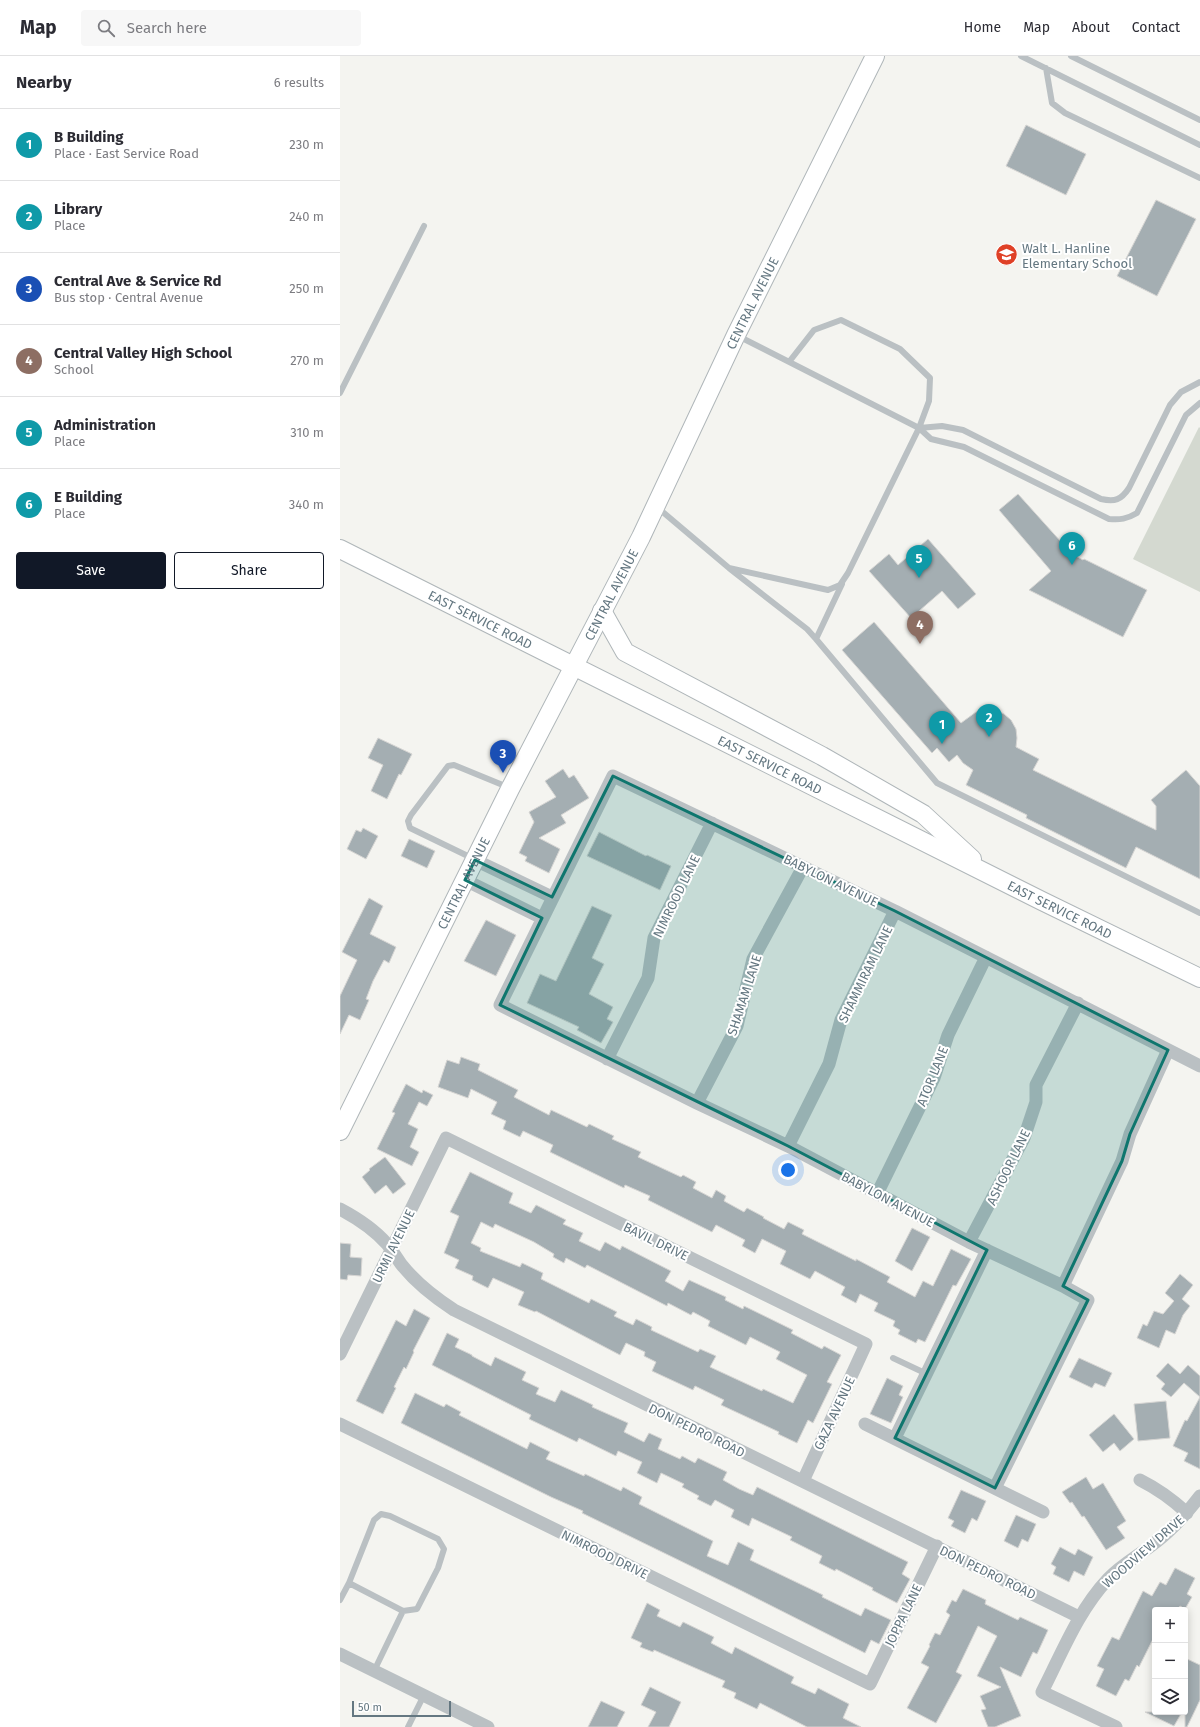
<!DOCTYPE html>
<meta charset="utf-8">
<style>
body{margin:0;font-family:"Fira Sans",sans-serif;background:#f7f7f7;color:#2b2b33}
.controls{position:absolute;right:12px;bottom:12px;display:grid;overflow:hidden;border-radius:4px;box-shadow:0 2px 10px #0003}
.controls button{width:36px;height:36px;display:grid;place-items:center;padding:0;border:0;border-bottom:1px solid #e1e1e2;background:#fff;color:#2b2b33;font:20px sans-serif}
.scale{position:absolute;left:12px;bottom:10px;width:99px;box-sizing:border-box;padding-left:4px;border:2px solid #647781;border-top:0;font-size:11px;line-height:14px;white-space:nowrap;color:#647781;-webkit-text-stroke:3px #fff;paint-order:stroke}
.you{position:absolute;left:448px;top:1114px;width:14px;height:14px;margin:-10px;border:3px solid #fff;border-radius:50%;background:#1a73e8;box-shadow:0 0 0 6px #1a73e833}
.badge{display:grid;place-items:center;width:26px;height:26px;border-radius:50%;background:#111827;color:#fff;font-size:13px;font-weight:700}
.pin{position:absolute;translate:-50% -33px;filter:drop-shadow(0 1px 2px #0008)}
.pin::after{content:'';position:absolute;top:21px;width:14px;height:12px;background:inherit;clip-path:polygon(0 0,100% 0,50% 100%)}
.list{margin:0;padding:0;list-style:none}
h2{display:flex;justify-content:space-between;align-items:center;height:52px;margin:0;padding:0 16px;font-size:17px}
h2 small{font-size:13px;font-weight:400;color:#7c7c81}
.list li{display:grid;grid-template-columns:26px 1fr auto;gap:12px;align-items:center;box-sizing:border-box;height:72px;padding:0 16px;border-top:1px solid #e1e1e2}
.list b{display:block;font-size:15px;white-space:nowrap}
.list p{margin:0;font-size:13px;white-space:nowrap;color:#7c7c81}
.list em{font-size:13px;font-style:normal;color:#7c7c81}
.actions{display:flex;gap:8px;padding:12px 16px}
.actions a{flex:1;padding:9px 0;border:1px solid #111827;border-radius:4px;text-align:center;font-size:14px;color:#111827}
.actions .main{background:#111827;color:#fff}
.icon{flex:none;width:22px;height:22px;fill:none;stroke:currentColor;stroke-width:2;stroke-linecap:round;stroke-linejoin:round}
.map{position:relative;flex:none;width:860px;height:1671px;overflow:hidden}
header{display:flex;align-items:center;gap:24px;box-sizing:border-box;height:56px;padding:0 20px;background:#fff;border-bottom:1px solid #e1e1e2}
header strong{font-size:19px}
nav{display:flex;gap:22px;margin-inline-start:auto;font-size:14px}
.search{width:280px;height:36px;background:#f7f7f7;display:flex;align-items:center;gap:10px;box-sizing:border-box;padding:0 14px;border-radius:4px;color:#7c7c81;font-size:15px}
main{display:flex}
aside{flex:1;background:#fff}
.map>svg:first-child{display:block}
.green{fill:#d4d9d0}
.building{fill:#a4aeb2;stroke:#d6d5d3;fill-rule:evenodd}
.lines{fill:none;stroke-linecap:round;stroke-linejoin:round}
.secondary-casing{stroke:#afb6b9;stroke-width:20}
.lane{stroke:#bac0c3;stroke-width:6}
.street{stroke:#bac0c3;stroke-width:13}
.secondary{stroke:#fff;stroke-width:18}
.marked{fill:#0f766e;fill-opacity:0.2;stroke:#0f766e;stroke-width:3;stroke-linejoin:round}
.labels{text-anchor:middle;stroke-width:4;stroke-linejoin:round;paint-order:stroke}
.poi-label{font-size:13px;fill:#647781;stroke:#fff;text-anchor:start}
.street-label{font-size:13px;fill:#647781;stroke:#fff}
</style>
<header>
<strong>Map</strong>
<div class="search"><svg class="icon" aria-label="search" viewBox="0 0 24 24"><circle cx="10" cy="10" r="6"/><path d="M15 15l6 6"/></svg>Search here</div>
<nav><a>Home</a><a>Map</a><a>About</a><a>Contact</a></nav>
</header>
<main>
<aside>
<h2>Nearby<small>6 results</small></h2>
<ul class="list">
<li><span class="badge" style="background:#0f9aa8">1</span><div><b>B Building</b><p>Place · East Service Road</p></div><em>230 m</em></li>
<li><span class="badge" style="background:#0f9aa8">2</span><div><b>Library</b><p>Place</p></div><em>240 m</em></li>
<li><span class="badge" style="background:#1a4fb4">3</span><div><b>Central Ave &amp; Service Rd</b><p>Bus stop · Central Avenue</p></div><em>250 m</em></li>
<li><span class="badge" style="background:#8d6e63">4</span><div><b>Central Valley High School</b><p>School</p></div><em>270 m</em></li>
<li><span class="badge" style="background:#0f9aa8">5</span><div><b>Administration</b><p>Place</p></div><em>310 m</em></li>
<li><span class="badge" style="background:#0f9aa8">6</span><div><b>E Building</b><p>Place</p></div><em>340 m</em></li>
</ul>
<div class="actions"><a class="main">Save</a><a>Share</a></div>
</aside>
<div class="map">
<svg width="860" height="1671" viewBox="0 0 860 1671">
<rect width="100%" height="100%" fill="#f4f4f0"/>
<path class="green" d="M859,371L860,372V536L793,503Z"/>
<path class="building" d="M686,69L746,98L726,139L666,110Z
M816,144L856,163L817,240L777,220Z
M678,438L732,498L743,504L744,503L807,534L783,581L689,534L711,515L659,454Z
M588,483L636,538L618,553L602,535L571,562L529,515L549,498L558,509Z
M534,566L621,667L636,656L646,653L655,654L664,658L671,664L676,673L677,682L676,691L699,703L693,714L816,774V750L811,744L846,714L860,730V823L796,791L786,812L686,762L687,759L626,729L633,714L623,707L617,699L609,706L597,692L592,697L502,594Z
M38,682L72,698L61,719L59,718L47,743L31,735L43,709L28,702Z
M223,713L229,722L234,719L249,742L221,759L226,767L199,782L220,793L209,817L185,805L187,801L179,797L194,766L189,756L216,741L205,725Z
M23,772L38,780L26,803L7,793L16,774L21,776Z
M259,776L306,800L307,799L331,810L320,834L247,800Z
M69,783L95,795L87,812L61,800Z
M29,842L43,850L30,878L56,891L49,907L44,904L33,925L26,943L29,944L20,964L9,959L0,978V940L17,904L2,896Z
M252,850L272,859L252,902L264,908L249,938L273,951L267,963L273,966L261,987L237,974L239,971L187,947L200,918L216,925Z
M146,864L176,879L156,920L124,905Z
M121,1001L140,1008L138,1014L178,1034L174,1041L209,1059L211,1054L247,1071L249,1068L274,1080L272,1083L301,1096L298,1101L341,1121L343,1119L356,1126L353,1132L372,1142L376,1134L386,1140L384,1145L404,1156L407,1152L424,1161L423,1162L444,1173L448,1166L464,1174L462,1178L516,1205V1203L550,1221L547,1226L575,1241L583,1225L593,1230L611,1193L631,1203L616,1230L613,1229L585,1286L578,1283L576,1287L558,1278L560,1274L553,1270L555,1265L534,1255L538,1247L520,1238L516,1247L501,1239L505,1231L475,1215L470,1223L440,1208L446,1195L422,1183L415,1197L402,1190L405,1184L376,1169L372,1176L308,1144L310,1140L285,1129L284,1132L210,1096L213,1089L183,1075L180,1081L163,1073L166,1065L151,1058L157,1046L131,1033L128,1042L98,1031L107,1004L119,1008Z
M66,1028L82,1037L83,1034L93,1039L87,1050L79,1046L68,1068L78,1073L70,1091L79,1096L72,1110L37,1093L55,1057L52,1056Z
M45,1101L66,1128L53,1138L46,1129L35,1138L22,1121L30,1114L29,1113Z
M130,1116L173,1137L169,1147L191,1157L196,1149L226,1164L223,1168L243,1177L239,1185L260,1195L265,1186L280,1194L282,1190L331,1215L325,1225L343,1235L349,1224L386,1241L385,1244L403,1253L404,1250L453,1274L451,1277L482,1293L484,1290L501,1299L487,1326L492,1328L473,1367L468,1364L457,1387L438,1378L439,1376L381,1349L384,1344L355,1330L353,1334L312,1315L316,1306L304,1300L305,1296L286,1287L280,1299L196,1255L195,1256L178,1249L184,1236L153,1222L148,1232L132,1224L133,1220L115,1212L119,1204L104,1197L119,1160L110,1156ZM141,1166L153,1172L155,1168L194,1186L214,1198L213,1201L224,1207L226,1202L245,1212L247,1209L327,1250L328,1247L351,1259L353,1256L370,1265L368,1270L406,1289L410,1281L440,1296L436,1303L467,1319L453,1347L423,1333L422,1335L370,1311L376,1300L360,1293L358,1296L311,1274L312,1271L296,1263L293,1269L274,1260L277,1256L251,1243L249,1247L201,1223L203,1217L182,1207L180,1211L140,1195L141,1192L131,1187Z
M572,1172L590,1181L572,1215L555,1205Z
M0,1187L11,1188L10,1201L22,1202L21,1220L8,1219L7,1224L0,1223Z
M840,1218L853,1229L842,1243L850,1250L843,1259L835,1278L826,1274L819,1292L797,1282L803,1268L807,1270L814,1255L823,1258L834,1245L825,1237Z
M74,1253L90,1262L73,1295L74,1296L66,1313L64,1311L54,1331L56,1332L43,1358L16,1345L56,1264L66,1270Z
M107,1277L119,1283L115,1291L132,1299V1300L151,1310L155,1301L186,1316L182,1324L199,1332L196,1338L215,1346L221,1334L253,1349L252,1351L288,1367L284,1376L304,1386L309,1377L322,1383L318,1393L340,1403L342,1400L355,1407L358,1402L387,1416L383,1424L399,1433L413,1439L417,1431L568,1506L562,1518L570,1523L557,1547L532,1534L533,1532L496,1513L495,1515L479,1507L482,1500L450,1484L452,1481L412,1462L409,1470L391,1461L394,1454L375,1444L371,1450L357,1443L359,1440L342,1431L344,1428L321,1417L317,1427L297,1417L302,1406L278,1395L276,1400L239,1382L237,1386L189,1363L191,1359L92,1309Z
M739,1302L772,1317L765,1331L755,1327L752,1332L729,1321Z
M828,1307L840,1318L848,1309L860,1320V1413L844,1405L848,1397L833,1390L845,1364L847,1365L860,1341L844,1327L831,1341L821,1333L825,1328L816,1320Z
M547,1322L563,1330L559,1339L563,1341L551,1367L530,1358Z
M75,1337L104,1351L106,1348L121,1356L119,1359L187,1393L190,1386L210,1396L206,1403L244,1420L245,1418L281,1435L283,1431L302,1441L299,1448L373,1485L367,1500L388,1509L398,1486L414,1494L410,1504L483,1539L482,1541L521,1560L525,1552L551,1564L539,1588L531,1584L525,1597L398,1533L242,1457L243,1455L211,1441L61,1367Z
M826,1345L830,1382L798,1385L794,1348Z
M774,1358L794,1383L780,1395L774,1387L763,1396L749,1379Z
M746,1421L753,1433L763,1427L786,1465L777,1471L785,1482L766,1494L744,1460L742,1461L732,1446L730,1447L722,1436Z
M621,1434L646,1445L637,1465L632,1462L625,1477L611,1470L614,1465L608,1462Z
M676,1459L696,1468L688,1486L682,1483L678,1492L664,1485Z
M720,1491L735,1499L738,1493L753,1501L744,1520L734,1515L729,1526L713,1518L716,1511L711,1508Z
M835,1512L855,1522L847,1538L852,1541L845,1553L840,1550L838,1554H815V1579L799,1611L797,1609L789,1625L785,1623L776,1640L756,1630L764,1613L757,1610L772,1581L779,1584L803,1535L812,1540L820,1526L826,1529Z
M623,1533L646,1544L645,1548L678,1564L680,1561L708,1574L697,1598L693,1596L681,1621L660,1611L681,1660L655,1671H648L641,1654L646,1653L640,1640L661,1631L637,1620L657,1580L638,1570L616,1616L622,1619L596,1667L567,1652L589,1611L581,1607L590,1590L589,1589L595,1577L600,1579L610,1559L606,1556L612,1544L616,1546Z
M307,1547L320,1554L317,1560L340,1571L343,1566L374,1581L371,1587L392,1598L395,1591L454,1621L451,1627L475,1638L478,1632L509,1648L503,1662L521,1671H467L420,1647L417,1653L394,1642L396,1637L382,1631L385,1625L314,1594L313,1596L300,1591L302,1587L291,1582Z
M845,1602L860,1609V1644L847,1671H845Z
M310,1631L341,1646L329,1671H308L316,1656L301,1649Z
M261,1645L285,1656L277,1671H248Z
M805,1656H842L834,1670Z"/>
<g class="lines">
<defs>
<g id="secondary">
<path id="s1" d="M0,493L702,845L860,922"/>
<path d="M262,555L285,596L482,700L583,758L632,803"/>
<path id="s2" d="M0,1075L170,733L301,481L396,279L535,0"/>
</g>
</defs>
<use href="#secondary" class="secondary-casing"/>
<path class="lane" d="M681,0L860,89
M731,0L860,64
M706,12L712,47L725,57L860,122
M398,280L579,372L602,370L623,374L761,443C775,446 781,444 789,432L830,349L841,336L860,326
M0,337L84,170
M579,372L591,383L624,391L769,463C780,464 787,463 797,457L846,359L860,347
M318,452L389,512L488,534L500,529L508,517L579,372L589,345L590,322L560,293L501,264L474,274L449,306
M390,513L467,573L476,583
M502,528L476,583L597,727L860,857
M134,803L70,772L68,765L71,759L108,710L114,709L170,732
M553,1302L587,1318
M9,1527L34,1464L41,1458L50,1460L98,1483L104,1493L98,1512L77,1553L63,1555
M0,1544L9,1527L63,1555L34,1615
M68,1671L84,1639"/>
<path class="street" d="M135,804L212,841
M125,824L202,862
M267,1003L308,922L314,882L372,767
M357,1047L397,970L413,903L463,811
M448,1090L489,1008L501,964L555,855
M537,1138L594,1022L608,979L646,901
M0,1153C17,1162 34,1173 47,1188C52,1194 56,1201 61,1208C76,1227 94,1241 114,1254L739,1561
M629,1186L684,1082L696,1046V1029L738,947
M723,1230L782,1105L790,1078L828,994
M0,1298L106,1082L526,1288L463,1425
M0,1368L530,1628L597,1490
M525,1368L703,1456
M555,1382L647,1194
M800,1424C818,1433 832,1443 847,1457
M655,1432L748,1244L723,1230L629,1186L448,1090L357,1047L160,949L273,720L555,855L860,1010
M0,1598L148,1671
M776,1671L702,1636C722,1597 738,1555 768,1523C782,1508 800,1499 816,1486C833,1473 847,1457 860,1440"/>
<use href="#secondary" class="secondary"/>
</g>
<path class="marked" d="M273,720L555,855L828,994L790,1078L782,1105L723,1230L748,1244L655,1432L555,1382L647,1194L448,1090L160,949L202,862L125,824L135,804L212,841Z"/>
<defs>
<symbol id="school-disc" viewBox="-11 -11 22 22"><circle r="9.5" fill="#df4026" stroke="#fff"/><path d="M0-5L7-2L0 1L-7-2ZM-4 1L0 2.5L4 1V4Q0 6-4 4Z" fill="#fff"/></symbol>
</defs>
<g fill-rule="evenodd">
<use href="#school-disc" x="654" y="186" width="25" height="25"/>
</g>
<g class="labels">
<g class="poi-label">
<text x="682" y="197">Walt L. Hanline<tspan x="682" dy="15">Elementary School</tspan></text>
</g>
<g class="street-label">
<text dy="5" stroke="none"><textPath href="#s2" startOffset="925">CENTRAL AVENUE</textPath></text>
<text dy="5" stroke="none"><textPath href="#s2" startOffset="601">CENTRAL AVENUE</textPath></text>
<text dy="5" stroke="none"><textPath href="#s1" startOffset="157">EAST SERVICE ROAD</textPath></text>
<text dy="5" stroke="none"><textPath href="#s1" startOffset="481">EAST SERVICE ROAD</textPath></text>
<text transform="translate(491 824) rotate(26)" y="5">BABYLON AVENUE</text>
<text dy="5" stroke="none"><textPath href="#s2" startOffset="277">CENTRAL AVENUE</textPath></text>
<text transform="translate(336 840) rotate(-64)" y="5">NIMROOD LANE</text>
<text dy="5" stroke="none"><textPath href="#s1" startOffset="805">EAST SERVICE ROAD</textPath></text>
<text transform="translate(525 918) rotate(-64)" y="5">SHAMMIRAM LANE</text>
<text transform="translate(404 939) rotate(-72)" y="5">SHAMAM LANE</text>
<text transform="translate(592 1020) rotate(-68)" y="5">ATOR LANE</text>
<text transform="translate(668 1111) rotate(-64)" y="5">ASHOOR LANE</text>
<text transform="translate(548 1143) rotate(28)" y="5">BABYLON AVENUE</text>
<text transform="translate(316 1185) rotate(26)" y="5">BAVIL DRIVE</text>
<text transform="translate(53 1190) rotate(-64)" y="5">URMI AVENUE</text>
<text transform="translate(494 1357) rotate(-65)" y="5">GAZA AVENUE</text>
<text transform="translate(357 1374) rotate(26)" y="5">DON PEDRO ROAD</text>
<text transform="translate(803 1495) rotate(-41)" y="5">WOODVIEW DRIVE</text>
<text transform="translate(265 1498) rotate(26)" y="5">NIMROOD DRIVE</text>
<text transform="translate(648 1516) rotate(26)" y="5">DON PEDRO ROAD</text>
<text transform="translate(563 1559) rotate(-64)" y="5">JOPPA LANE</text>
</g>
</g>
</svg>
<div class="controls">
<button>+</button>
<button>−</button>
<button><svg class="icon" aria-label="layers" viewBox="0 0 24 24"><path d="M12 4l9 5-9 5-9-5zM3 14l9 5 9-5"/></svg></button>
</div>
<div class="scale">50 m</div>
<div class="you"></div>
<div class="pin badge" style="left:602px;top:688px;background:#0f9aa8">1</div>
<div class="pin badge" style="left:649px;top:681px;background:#0f9aa8">2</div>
<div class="pin badge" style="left:163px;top:717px;background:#1a4fb4">3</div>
<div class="pin badge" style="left:580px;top:588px;background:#8d6e63">4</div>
<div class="pin badge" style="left:579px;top:522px;background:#0f9aa8">5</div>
<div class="pin badge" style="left:732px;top:509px;background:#0f9aa8">6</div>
</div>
</main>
